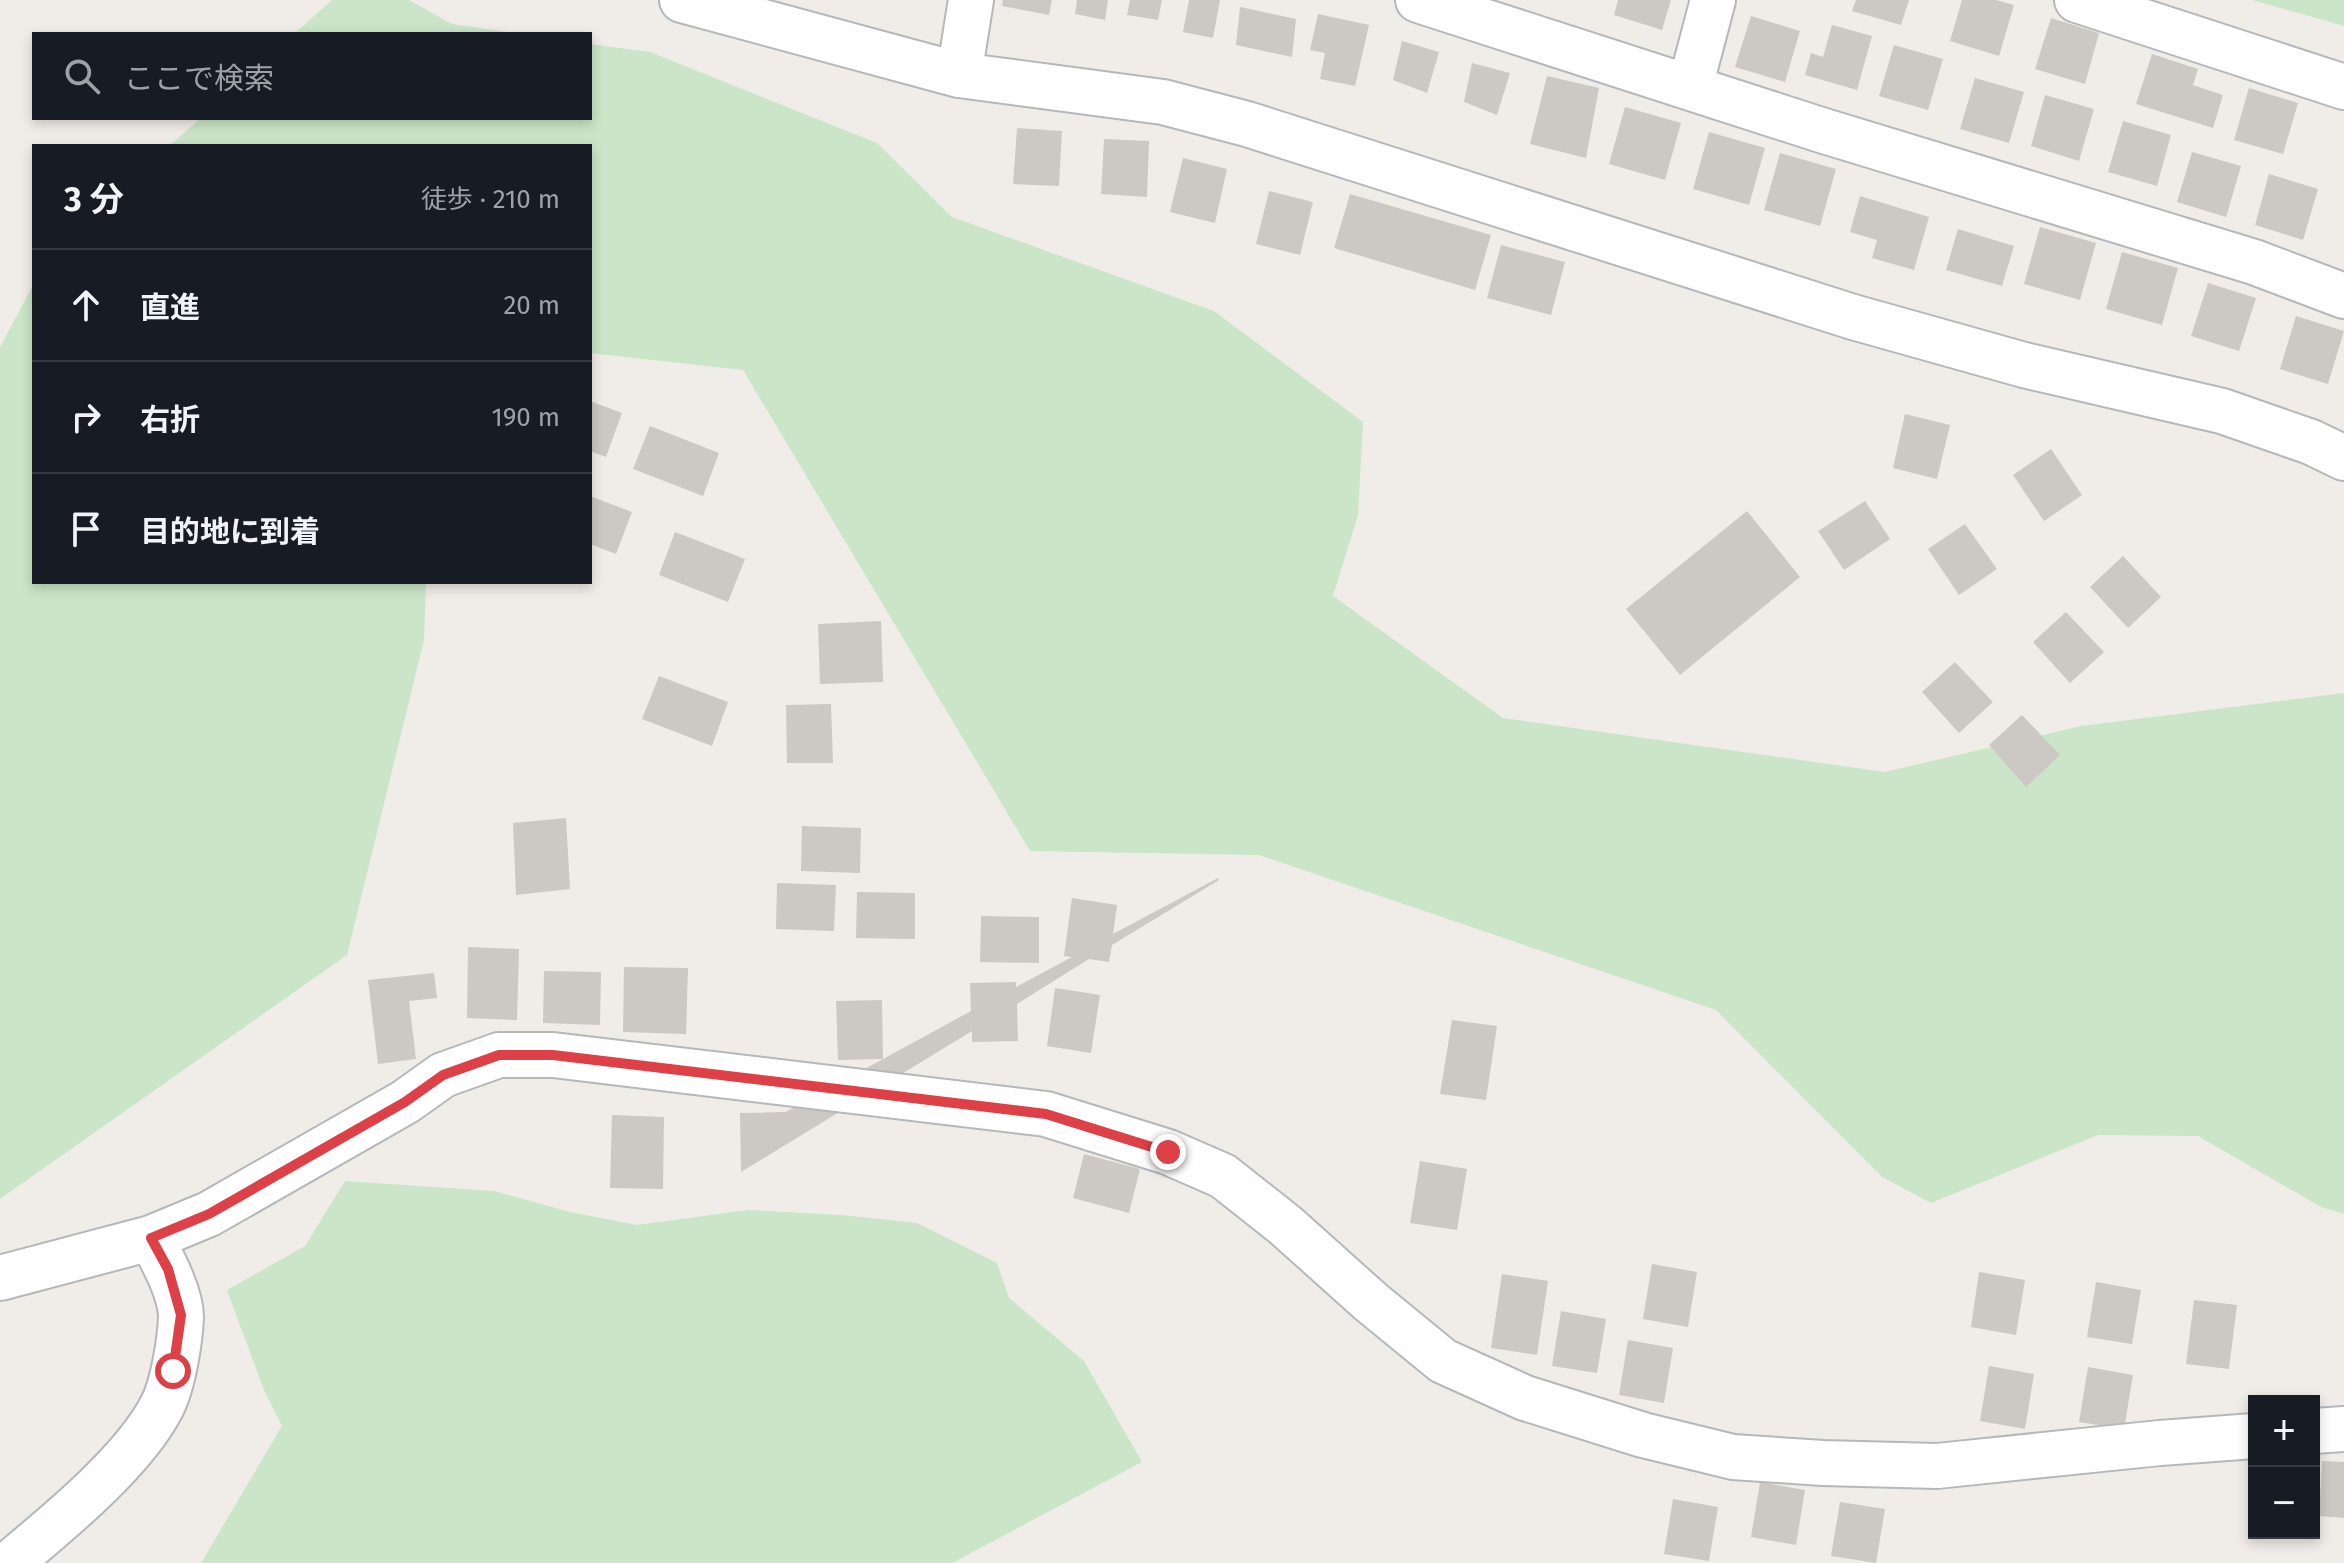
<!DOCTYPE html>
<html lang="ja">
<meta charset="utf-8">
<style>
body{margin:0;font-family:"Fira Sans","Noto Sans JP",sans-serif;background:#20242c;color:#f1f3f6}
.controls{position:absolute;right:24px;bottom:24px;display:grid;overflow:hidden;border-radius:0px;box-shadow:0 4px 12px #0003}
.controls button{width:72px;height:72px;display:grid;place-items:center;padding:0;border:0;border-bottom:2px solid #363941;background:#171b24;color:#f1f3f6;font:40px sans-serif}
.stop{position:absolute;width:24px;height:24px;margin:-18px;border:6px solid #dd4147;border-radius:50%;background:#fff}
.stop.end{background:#dd4147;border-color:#fff;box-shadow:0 2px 8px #0008}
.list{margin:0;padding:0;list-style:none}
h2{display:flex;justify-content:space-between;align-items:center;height:104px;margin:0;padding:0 32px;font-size:34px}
h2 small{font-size:26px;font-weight:400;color:#9ea1a6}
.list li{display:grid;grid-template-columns:52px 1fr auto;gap:24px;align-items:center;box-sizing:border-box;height:112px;padding:0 32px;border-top:2px solid #363941}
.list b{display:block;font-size:30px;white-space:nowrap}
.list em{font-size:26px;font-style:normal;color:#9ea1a6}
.icon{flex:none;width:44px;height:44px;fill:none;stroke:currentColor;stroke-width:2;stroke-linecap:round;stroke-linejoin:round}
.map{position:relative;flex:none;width:2344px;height:1563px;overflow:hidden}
.search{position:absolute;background:#171b24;box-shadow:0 4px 12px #0003;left:32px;top:32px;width:560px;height:88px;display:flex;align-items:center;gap:20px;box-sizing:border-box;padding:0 28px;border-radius:0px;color:#9ea1a6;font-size:30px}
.panel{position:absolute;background:#171b24;box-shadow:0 4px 12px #0003;left:32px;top:144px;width:560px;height:440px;border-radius:0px}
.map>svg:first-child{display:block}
.green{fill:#cae5c7}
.building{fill:#ccc8c4}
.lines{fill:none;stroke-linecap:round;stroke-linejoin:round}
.minor-casing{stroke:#b5b8bb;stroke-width:48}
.minor{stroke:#fff;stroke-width:44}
.route{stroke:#dd4147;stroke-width:10}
</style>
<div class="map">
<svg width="2344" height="1563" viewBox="0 0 2344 1563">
<rect width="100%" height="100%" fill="#f0ede8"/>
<path class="green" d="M332,0H409L452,24L522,34H294Z
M2252,0H2344V26Z
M590,44L650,52L877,143L952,217L1214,311L1363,422L1358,515L1333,596L1503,718L1885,772L2081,726L2344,693V1214L2321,1207L2198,1136L2098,1135L1931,1203L1882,1177L1716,1010L1259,855L1030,851L743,370L590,353V146H169L201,118H590Z
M34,283V582H426L424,640L347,955L0,1199V347Z
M345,1181L494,1191L570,1212L637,1225L748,1210L841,1215L917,1223L997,1263L1009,1298L1084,1361L1142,1462L952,1563H201L282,1426L264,1390L227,1290L305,1246Z"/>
<path class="building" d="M1003,0H1052L1049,15L1002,6Z
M1077,0H1108L1105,20L1075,14Z
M1130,0H1162L1158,20L1127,15Z
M1189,0H1220L1213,38L1183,32Z
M1618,0H1671L1662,30L1614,15Z
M1856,0H1909L1901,25L1852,11Z
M1962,0H1996L2014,5L1999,56L1950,41Z
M1240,7L1296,19L1292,57L1236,45Z
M1318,14L1369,25L1355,86L1320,79L1325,53L1310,50Z
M1751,16L1800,31L1785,82L1735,67Z
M2051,18L2099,33L2085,84L2035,69Z
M1832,25L1872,36L1857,90L1805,75L1811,53L1823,57Z
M1402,41L1439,52L1427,93L1393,80Z
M1894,45L1943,59L1928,110L1879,96Z
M2152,54L2198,69L2193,85L2223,95L2213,128L2136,104Z
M1472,63L1510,73L1497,115L1464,102Z
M1547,76L1599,88L1586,158L1530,144Z
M1975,78L2024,92L2009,143L1960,129Z
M2249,88L2298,103L2283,154L2234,140Z
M2045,95L2094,109L2079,161L2031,146Z
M1625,107L1681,123L1665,180L1609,164Z
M2123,121L2171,135L2157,186L2108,172Z
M1017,128L1062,131L1059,186L1013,184Z
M1709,132L1765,148L1749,205L1693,189Z
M1104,139L1149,141L1147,197L1101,194Z
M2192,152L2241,166L2226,217L2177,202Z
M1780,153L1836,169L1820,226L1764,210Z
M1183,158L1227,169L1215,223L1170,212Z
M2269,174L2318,189L2303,240L2255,225Z
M1269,191L1313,202L1300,255L1256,244Z
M1350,194L1491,235L1475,290L1334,248Z
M1860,196L1929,217L1914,270L1872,258L1877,240L1850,232Z
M2040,227L2096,243L2080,300L2024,284Z
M1958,229L2014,246L2002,286L1946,270Z
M1501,245L1565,262L1551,315L1487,298Z
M2122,252L2178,268L2162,325L2106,309Z
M2208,283L2256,298L2239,351L2191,336Z
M2296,316L2344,331L2328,384L2280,369Z
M590,401L622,413L606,457L590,451Z
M1905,414L1950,425L1937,479L1893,468Z
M650,426L719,453L703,496L633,469Z
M2051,449L2082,495L2044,521L2013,475Z
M590,496L632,512L616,554L590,544Z
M1865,501L1890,539L1844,570L1818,531Z
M1747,511L1800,577L1680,675L1626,609Z
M1965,524L1997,569L1959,595L1928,549Z
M675,532L745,559L728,602L659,575Z
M2123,556L2161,597L2128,628L2090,587Z
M2066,612L2104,652L2070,683L2033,642Z
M881,621L883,682L820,684L818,624Z
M1955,662L1993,702L1959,733L1922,692Z
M659,676L728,702L712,746L642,719Z
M831,704L833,763H787L786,705Z
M2022,715L2060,755L2026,787L1989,745Z
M566,818L570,889L516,895L513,823Z
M802,826L861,828L860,873L801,871Z
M1218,878L1219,880L1112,945L1109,962L1089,959L1017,1004L1018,1041L972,1042V1031L741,1172L740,1113L786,1112L971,1011L970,983L1016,982V987L1072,957L1064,956L1072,898L1117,905L1113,934Z
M777,883L836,885L834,931L776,929Z
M857,892L915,893V939L856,938Z
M981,916L1039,917V963L980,962Z
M468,947L519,949L517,1020L467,1018Z
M624,967L688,968L686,1034L623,1032Z
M544,971L601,972L600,1025L543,1023Z
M434,973L437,998L409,1001L416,1059L378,1064L368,980Z
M1055,988L1100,995L1091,1053L1047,1046Z
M882,1000L883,1059L838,1060L836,1001Z
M1452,1020L1497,1026L1486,1100L1440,1094Z
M612,1115L664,1117L663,1189L610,1188Z
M1084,1154L1140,1169L1129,1213L1073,1198Z
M1420,1161L1467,1169L1457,1230L1410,1223Z
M1652,1264L1697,1272L1688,1327L1643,1319Z
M1979,1272L2025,1280L2016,1335L1971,1327Z
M1502,1274L1548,1281L1537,1355L1491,1348Z
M2096,1282L2141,1290L2132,1344L2087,1337Z
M2194,1300L2237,1305L2229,1369L2186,1364Z
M1561,1311L1606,1319L1597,1373L1552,1366Z
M1628,1340L1673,1348L1664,1403L1619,1395Z
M1989,1366L2034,1374L2025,1429L1980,1421Z
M2088,1367L2133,1375L2124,1429L2079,1422Z
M2322,1461L2344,1462V1518L2319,1516Z
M1760,1482L1805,1490L1796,1545L1751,1537Z
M1673,1499L1718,1507L1709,1561L1664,1554Z
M1840,1502L1885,1509L1876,1563L1831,1556Z"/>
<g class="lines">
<defs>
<path id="minor" d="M682,0L959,75L1163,102L1247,124L1853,317L2024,365L2222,411L2311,442L2344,458
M1418,0L1821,130L2254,262L2344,296
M2077,0L2344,87
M959,75L971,0
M1690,87L1713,0
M0,1278L151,1238L209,1214L405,1102L443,1075L499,1055H553L1046,1114L1168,1152L1223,1176L1285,1225L1371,1302L1443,1361L1525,1398L1643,1435L1733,1457L1823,1463L1937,1466L2160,1443L2254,1436
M2314,1431L2344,1429
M10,1563C58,1523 134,1461 162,1406C173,1385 180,1341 181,1317C181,1293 162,1259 151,1238"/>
</defs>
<use href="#minor" class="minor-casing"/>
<use href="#minor" class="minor"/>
</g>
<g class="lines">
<path class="route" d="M173,1371L181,1315L168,1269L151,1238L209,1214L405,1102L443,1075L499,1055H553L1046,1114L1168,1152"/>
</g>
</svg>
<div class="controls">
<button>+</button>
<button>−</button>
</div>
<div class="stop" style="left:173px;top:1371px"></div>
<div class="stop end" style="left:1168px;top:1152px"></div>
<div class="search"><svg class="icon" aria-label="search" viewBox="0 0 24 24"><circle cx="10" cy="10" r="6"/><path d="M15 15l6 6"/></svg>ここで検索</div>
<section class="panel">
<h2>3 分<small>徒歩 · 210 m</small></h2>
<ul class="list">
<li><svg class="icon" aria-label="ahead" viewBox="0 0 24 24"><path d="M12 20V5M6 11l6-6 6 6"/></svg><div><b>直進</b></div><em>20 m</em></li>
<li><svg class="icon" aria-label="right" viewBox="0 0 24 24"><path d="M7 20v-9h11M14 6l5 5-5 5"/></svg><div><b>右折</b></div><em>190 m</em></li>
<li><svg class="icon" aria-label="arrive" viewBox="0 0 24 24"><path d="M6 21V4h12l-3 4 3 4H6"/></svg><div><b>目的地に到着</b></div></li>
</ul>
</section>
</div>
